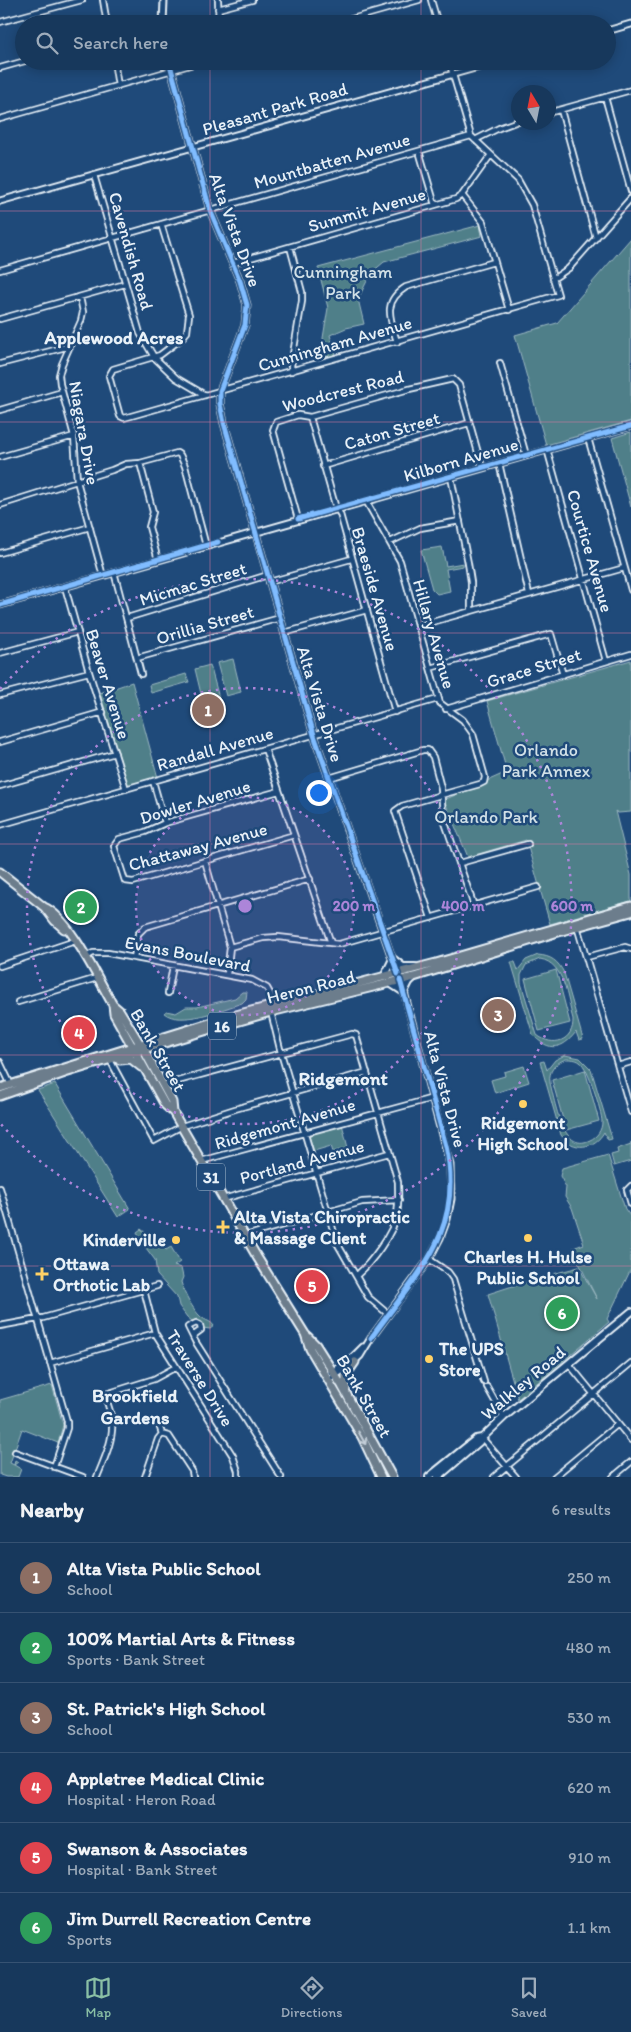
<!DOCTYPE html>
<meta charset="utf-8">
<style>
body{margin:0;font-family:Itim,sans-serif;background:#244365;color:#f1f3f6}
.compass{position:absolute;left:511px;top:85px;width:45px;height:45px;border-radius:50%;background:#17385c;box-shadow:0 2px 12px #0003;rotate:350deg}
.you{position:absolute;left:318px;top:792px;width:18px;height:18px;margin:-12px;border:4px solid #fff;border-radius:50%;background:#1a73e8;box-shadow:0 0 0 8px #1a73e833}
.badge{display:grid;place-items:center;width:32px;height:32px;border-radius:50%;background:#8abfa5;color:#fff;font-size:16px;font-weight:700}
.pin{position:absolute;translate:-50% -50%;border:2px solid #fff;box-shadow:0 1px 5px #0006}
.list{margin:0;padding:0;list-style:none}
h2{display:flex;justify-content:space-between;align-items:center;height:65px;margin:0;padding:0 20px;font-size:21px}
h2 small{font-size:16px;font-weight:400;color:#9eacbb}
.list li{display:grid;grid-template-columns:32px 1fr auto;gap:15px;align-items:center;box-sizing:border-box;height:70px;padding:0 20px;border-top:1px solid #365272}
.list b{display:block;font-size:19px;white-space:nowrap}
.list p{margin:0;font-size:16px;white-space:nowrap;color:#9eacbb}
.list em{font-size:16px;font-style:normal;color:#9eacbb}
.icon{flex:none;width:28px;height:28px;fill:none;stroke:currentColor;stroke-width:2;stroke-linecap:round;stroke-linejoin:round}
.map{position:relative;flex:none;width:631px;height:1477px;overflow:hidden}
.search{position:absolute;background:#17385c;box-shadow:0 2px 12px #0003;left:15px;right:15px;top:15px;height:55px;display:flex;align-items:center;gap:12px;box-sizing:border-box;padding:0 18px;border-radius:28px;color:#9eacbb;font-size:19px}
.sheet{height:485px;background:#17385c}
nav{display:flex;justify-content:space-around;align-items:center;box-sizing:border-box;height:70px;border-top:1px solid #365272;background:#17385c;font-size:14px;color:#9eacbb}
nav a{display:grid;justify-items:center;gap:2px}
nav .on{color:#8abfa5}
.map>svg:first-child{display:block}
.green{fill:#4f7f89;stroke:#9cb8c0;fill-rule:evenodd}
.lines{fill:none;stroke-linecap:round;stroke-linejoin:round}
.minor-casing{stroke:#e8f1f8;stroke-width:8}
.tertiary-casing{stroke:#e8f1f8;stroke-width:9}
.secondary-casing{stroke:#e8f1f8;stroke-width:10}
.primary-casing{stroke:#e8f1f8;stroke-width:11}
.minor{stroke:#1f4a7a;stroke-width:4.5}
.tertiary{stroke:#1f4a7a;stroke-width:5}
.secondary{stroke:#1f4a7a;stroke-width:6}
.primary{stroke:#6c7d8c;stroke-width:7}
.cycleway-casing{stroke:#1f4a7a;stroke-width:8}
.cycleway{stroke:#80bcff;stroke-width:5}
.oneway{stroke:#c3ced8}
.grid{fill:none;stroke:#d37aa2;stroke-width:1;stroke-opacity:0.55}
.ring{fill:none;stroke:#ac85d9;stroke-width:2.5;stroke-dasharray:2.5 5}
.poi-dot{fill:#ffd166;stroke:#1f4a7a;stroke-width:2}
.labels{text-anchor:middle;stroke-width:5;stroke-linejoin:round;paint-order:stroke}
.shield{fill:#1f4a7a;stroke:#acbfd2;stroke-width:1}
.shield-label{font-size:16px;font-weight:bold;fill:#e8f1f8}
.street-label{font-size:18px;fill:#e8f1f8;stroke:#1f4a7a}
.park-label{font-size:18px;fill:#d1e0e7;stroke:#1f4a7a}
.poi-label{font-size:18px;font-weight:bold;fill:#e8f1f8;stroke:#1f4a7a;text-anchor:start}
.neighbourhood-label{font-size:19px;font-weight:bold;fill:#e8f1f8;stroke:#1f4a7a}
.centre{fill:#ac85d9;stroke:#1f4a7a;stroke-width:2.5}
.ring-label{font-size:15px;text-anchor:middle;font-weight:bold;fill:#ac85d9;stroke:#1f4a7a;stroke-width:5;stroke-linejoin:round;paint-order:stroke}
</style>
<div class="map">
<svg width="631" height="1477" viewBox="0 0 631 1477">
<rect width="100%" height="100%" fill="#1f4a7a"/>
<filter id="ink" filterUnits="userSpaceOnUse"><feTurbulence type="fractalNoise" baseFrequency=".02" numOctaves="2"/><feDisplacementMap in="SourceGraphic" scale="10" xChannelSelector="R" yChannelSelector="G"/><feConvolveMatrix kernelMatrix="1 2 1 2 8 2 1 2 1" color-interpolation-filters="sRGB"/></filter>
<g filter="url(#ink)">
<path class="green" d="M480,225L482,236L384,262L371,273L358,299L364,324L346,328L330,335L336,355L327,358L323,338L328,308L318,268Z
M631,238V421L546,445L515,335L557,323Z
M631,432V507L612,438Z
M442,547L446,566L463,563V566L446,569L450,591L437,594L432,589L421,550Z
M233,659L241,692L226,696L217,663Z
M631,660V812L618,813L615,811L631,875V901L550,924L526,840L468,857L444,800L507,772L487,701Z
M210,665L219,698L203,702L195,669Z
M186,674L189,682L151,693L149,685Z
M132,682L158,778L128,786L100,693Z
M538,955C551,956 558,961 564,973L583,1039L579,1040L576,1032C562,1050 549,1052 533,1035L511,962H515L518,970L526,960ZM540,959C565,963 567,999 573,1019C574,1041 553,1048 537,1035L521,983V975L526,965Z
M556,970L570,1023L539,1031L525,979Z
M242,992H247L246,999L242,1003C223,1009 181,1027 164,1013L166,1011L176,1013L186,1007H197L235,998Z
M565,1055L580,1058L591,1069L612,1139L608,1140L604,1132C595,1149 573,1152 561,1135L540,1062L544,1061L547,1070L555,1060ZM566,1059C571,1059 576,1059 580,1062C588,1067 602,1112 602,1122C602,1130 597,1137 590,1140C562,1154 555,1101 550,1083C548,1071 555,1063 566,1059Z
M524,1066L529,1082L495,1093L491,1080L505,1076L504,1072Z
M585,1070L599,1121L566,1130L552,1080Z
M55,1084L130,1209L118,1217L38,1090Z
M342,1124L348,1148L333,1152L331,1146L314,1151L309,1136L312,1133Z
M631,1142V1161L614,1166L611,1155L618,1153L617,1149L631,1144Z
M608,1155L625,1209L631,1217V1269L607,1319L609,1322L518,1399L488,1294C518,1284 548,1275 579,1267L597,1299L578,1261L573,1248L584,1244L572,1208L565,1197L566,1187L560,1176L562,1168Z
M141,1229L148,1235L152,1243L159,1239L166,1250L171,1247L180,1262L174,1266L181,1268L183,1277L181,1282C184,1293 193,1310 201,1317C206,1321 211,1321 214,1326L210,1329L203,1328L197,1319L192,1321L187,1317L179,1306L177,1297L157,1275L155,1260L140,1240L137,1232Z
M52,1385L63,1425L58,1443L22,1429L10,1463L14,1465L15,1460L18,1462L14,1465L21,1469L18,1477H6L0,1475V1400Z"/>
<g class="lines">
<defs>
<path id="minor" d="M103,0L107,24
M218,0L219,24
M431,0L438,24
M218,9L252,0
M0,22L82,0
M334,24L419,0
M114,61L118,86
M0,68L25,61
M605,97L631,191
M561,110L596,238
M548,113L631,90
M0,119L204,61
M475,140L499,128L518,121
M419,151L435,205
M94,175L140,333L154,357L176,378L205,395
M462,195L483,222L509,310
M161,224L189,315L187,332L181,339L160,355L113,369L109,376L120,416L124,418L558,295L532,205L518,180L471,136L449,61
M290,247L302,292V301L291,366L292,371
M233,263L456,199L462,195L490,156
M0,270L471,136
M553,279L569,268L631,198
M80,297L83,312L81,321L62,364L59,375L60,384L74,436L77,481L103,576
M0,319L125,284
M397,342C390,318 382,302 406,287L494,262
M500,363L526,455
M0,364L70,346
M0,410L62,392
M310,417L335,505L340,514L395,712
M588,438L631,590
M547,449L606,661
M0,457L74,436
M140,463L153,512L149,527L158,560
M499,463L529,594
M323,466L469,423
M451,477L468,563L471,582V611
M366,501L400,561L440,703L463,720L473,734L485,777L484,782L480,784L402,806L395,811L431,918
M0,505L112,470L126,464L140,463L177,453L180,455L185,466L206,546
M298,519L273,430L276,422L298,415L310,417L409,389L453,379L459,385L482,467
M390,542L420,528L460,521
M0,553L90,527
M114,572L141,674
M269,582L351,559
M65,587L89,672L126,789
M127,618L268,575
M418,626L624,568
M284,633L367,610
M0,653L78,632
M137,658L280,618
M430,668L551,634L563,675
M0,695L89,672
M446,709L631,654
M0,742L103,712
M265,749L331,943
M329,778L423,750H428L433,757L441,788L443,817L474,906
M153,781L165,823
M0,786L115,753
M279,791L165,823L145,832L119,839L114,846L125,881L133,882L294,835
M0,825L438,699
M205,861L230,947L227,974
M460,863L528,844
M577,926L631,1112
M230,947L263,938L278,937L339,944L538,887
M86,957L93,953H108L252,980L267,988L276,1004
M587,957L625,947L631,949
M134,958L138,934L145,927L310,879
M0,966L75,941
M168,993L173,966
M18,1002L97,978
M271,1012L281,1053L337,1243L368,1297L388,1314
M110,1060L154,1141L182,1126
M0,1062L11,1085
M618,1066L631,1062
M163,1085L352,1034L356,1035L398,1182C398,1193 399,1203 397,1214C393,1234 371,1263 356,1276
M182,1126L235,1109L367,1072
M201,1161L433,1098
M631,1186L627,1190L631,1204
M0,1188L67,1421V1428L54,1467
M223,1199L389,1153
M245,1236L362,1202L399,1200
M429,1259L448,1272L453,1279L484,1382
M144,1290L155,1333L233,1456L238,1471V1477
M0,1326L43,1318L157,1286
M194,1335L201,1330L200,1325L196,1323L188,1327L195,1341L281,1477
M50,1363L155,1333
M569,1364L631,1440
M487,1387L504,1417
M159,1425L162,1434
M482,1438L516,1477
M15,1452L83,1477
M97,1477C104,1460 114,1439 112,1420C111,1411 106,1403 106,1394L154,1379L176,1367
M145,1477L158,1439L162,1434L169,1436L192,1471L193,1477
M494,1477L631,1363
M554,1477L618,1424
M613,1477L631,1462"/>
<path id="tertiary" d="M163,24L164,0
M607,31L631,24
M169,61L210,210L240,281L247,305L245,325L220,391V404L224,423L314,735L404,992L450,1165L451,1199L447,1219L440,1238L429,1259L371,1338L360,1356L349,1366L333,1377
M0,201L500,61
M0,605L631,426
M331,1372L349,1361L363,1347"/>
<path id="secondary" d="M384,977L393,959L403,967H415
M390,983L404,992L409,982L414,977
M429,1477L476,1439L482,1438
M438,1477L479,1442L482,1438L504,1417L631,1312"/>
<path id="primary" d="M0,872L44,907C69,917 99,981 113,1005L114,1014L165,1105L173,1112L257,1257L305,1334L310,1349L362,1437L381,1477
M45,908L55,921L64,929
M113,1005L120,1011L145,1052L172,1102L173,1112
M120,1060L131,1059L141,1067
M0,1088L232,1016L436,963L631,906
M0,1096L65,1073L208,1030L271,1012L414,977L555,933L631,912
M307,1336L316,1345L342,1386L392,1477
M346,1389V1375L355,1362"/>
</defs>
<use href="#minor" class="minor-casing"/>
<use href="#tertiary" class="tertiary-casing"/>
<use href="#secondary" class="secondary-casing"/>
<use href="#primary" class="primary-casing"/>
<use href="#minor" class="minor"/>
<use href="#tertiary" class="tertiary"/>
<use href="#secondary" class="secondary"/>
<use href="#primary" class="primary"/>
<defs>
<path id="cycleway" d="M169,61L210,210L240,281L247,305L245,325L220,391V404L224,423L314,735L398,974
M298,519L631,426
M0,605L218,542
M371,1338C417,1273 465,1233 446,1146L400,980"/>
</defs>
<use href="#cycleway" class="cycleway-casing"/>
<use href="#cycleway" class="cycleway"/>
</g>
<defs><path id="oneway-shaft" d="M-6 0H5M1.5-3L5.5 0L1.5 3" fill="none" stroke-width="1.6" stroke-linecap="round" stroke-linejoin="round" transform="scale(1.25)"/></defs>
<use class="oneway" href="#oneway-shaft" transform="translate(362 1438) rotate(61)"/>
</g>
<path class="grid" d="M210,0V24M421,0V24M210,61V1477M421,61V1477M0,211H631M0,422H631M0,633H631M0,844H631M0,1055H631M0,1266H631"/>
<circle cx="245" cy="906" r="109" fill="#ac85d9" fill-opacity=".12"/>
<g class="ring">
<circle cx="245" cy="906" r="109"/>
<circle cx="245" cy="906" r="218"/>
<path d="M0 689A327 327 0 1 1 0 1123"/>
</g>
<g class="poi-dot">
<circle cx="523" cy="1104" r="5"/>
<path d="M220.5 1219.5h5v5h5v5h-5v5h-5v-5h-5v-5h5z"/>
<circle cx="528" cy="1238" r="5"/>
<circle cx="176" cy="1240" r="5"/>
<path d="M39.5 1266.5h5v5h5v5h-5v5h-5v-5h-5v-5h5z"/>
<circle cx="429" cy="1359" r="5"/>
</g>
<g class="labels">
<g class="shield">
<rect x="208" y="1012.5" width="28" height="27" rx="4"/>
<rect x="197" y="1163.5" width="28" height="27" rx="4"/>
</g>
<g class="shield-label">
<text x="222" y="1032">16</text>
<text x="211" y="1183">31</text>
</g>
<g class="street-label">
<text transform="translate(275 109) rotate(-16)" y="6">Pleasant Park Road</text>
<text transform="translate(332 161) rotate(-16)" y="6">Mountbatten Avenue</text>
<text transform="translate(367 210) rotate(-16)" y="6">Summit Avenue</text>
<text transform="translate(235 230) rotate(70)" y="6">Alta Vista Drive</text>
<text transform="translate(131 251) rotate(74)" y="6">Cavendish Road</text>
<text transform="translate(335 344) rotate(-16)" y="6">Cunningham Avenue</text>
<text transform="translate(343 391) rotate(-14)" y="6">Woodcrest Road</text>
<text transform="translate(392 431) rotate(-16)" y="6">Caton Street</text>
<text transform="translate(84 433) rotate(80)" y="6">Niagara Drive</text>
<text transform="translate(461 460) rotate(-16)" y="6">Kilborn Avenue</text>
<text transform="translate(590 551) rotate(74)" y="6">Courtice Avenue</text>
<text transform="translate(193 584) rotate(-17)" y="6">Micmac Street</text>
<text transform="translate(375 589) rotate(74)" y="6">Braeside Avenue</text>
<text transform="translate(205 625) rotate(-16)" y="6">Orillia Street</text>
<text transform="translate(434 634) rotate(74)" y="6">Hillary Avenue</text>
<text transform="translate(534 668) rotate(-17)" y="6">Grace Street</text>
<text transform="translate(108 684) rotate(73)" y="6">Beaver Avenue</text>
<text transform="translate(320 704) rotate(73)" y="6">Alta Vista Drive</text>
<text transform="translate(215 749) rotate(-16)" y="6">Randall Avenue</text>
<text transform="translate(195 802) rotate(-17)" y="6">Dowler Avenue</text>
<text transform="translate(198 847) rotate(-15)" y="6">Chattaway Avenue</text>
<text transform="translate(188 954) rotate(11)" y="6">Evans Boulevard</text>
<text transform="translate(311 987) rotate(-14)" y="6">Heron Road</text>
<text transform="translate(158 1050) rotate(60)" y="6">Bank Street</text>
<text transform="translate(445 1089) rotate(75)" y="6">Alta Vista Drive</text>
<text transform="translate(285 1124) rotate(-16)" y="6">Ridgemont Avenue</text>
<text transform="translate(302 1162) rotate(-15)" y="6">Portland Avenue</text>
<text transform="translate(200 1378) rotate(58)" y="6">Traverse Drive</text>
<text transform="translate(523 1383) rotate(-40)" y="6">Walkley Road</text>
<text transform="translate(364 1396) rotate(60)" y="6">Bank Street</text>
</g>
<g class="park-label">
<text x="343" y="278">Cunningham<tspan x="343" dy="21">Park</tspan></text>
<text x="546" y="756">Orlando<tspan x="546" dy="21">Park Annex</tspan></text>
<text x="486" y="823">Orlando Park</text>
</g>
<g class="poi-label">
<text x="523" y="1129" text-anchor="middle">Ridgemont<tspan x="523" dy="21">High School</tspan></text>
<text x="234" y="1223">Alta Vista Chiropractic<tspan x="234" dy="21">&amp; Massage Client</tspan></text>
<text x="166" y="1246" text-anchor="end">Kinderville</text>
<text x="528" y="1263" text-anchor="middle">Charles H. Hulse<tspan x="528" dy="21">Public School</tspan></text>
<text x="53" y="1270">Ottawa<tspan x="53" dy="21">Orthotic Lab</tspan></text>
<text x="439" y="1355">The UPS<tspan x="439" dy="21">Store</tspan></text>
</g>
<g class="neighbourhood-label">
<text x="114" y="344">Applewood Acres</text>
<text x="343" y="1085">Ridgemont</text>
<text x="135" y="1402">Brookfield<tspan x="135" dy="22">Gardens</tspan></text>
</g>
</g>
<circle cx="245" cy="906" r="8" class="centre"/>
<g class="ring-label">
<text x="354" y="911">200 m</text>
<text x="463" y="911">400 m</text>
<text x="572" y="911">600 m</text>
</g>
</svg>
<svg class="compass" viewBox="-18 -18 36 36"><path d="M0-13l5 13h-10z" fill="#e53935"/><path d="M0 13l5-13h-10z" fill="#9eacbb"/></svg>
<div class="you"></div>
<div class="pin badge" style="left:208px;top:710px;background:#8d6e63">1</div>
<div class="pin badge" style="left:81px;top:907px;background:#2e9e5b">2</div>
<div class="pin badge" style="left:498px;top:1015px;background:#8d6e63">3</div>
<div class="pin badge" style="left:79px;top:1033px;background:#e0444e">4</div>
<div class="pin badge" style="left:312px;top:1286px;background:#e0444e">5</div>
<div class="pin badge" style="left:562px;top:1313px;background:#2e9e5b">6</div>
<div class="search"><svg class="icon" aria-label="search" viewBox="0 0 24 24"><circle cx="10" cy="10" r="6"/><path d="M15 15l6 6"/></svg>Search here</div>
</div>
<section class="sheet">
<h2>Nearby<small>6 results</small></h2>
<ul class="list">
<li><span class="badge" style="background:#8d6e63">1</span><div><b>Alta Vista Public School</b><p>School</p></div><em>250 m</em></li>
<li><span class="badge" style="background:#2e9e5b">2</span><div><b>100% Martial Arts &amp; Fitness</b><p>Sports · Bank Street</p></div><em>480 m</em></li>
<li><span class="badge" style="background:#8d6e63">3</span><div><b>St. Patrick's High School</b><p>School</p></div><em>530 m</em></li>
<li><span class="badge" style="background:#e0444e">4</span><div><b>Appletree Medical Clinic</b><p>Hospital · Heron Road</p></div><em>620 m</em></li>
<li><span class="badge" style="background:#e0444e">5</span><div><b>Swanson &amp; Associates</b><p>Hospital · Bank Street</p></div><em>910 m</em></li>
<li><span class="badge" style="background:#2e9e5b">6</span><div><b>Jim Durrell Recreation Centre</b><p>Sports</p></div><em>1.1 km</em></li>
</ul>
</section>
<nav>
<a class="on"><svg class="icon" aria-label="map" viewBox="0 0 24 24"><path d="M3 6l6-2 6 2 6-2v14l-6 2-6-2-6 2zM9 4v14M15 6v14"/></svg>Map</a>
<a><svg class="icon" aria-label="directions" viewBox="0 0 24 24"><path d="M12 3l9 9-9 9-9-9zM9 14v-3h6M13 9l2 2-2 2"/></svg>Directions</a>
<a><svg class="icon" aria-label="saved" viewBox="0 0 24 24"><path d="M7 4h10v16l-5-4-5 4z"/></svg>Saved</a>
</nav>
